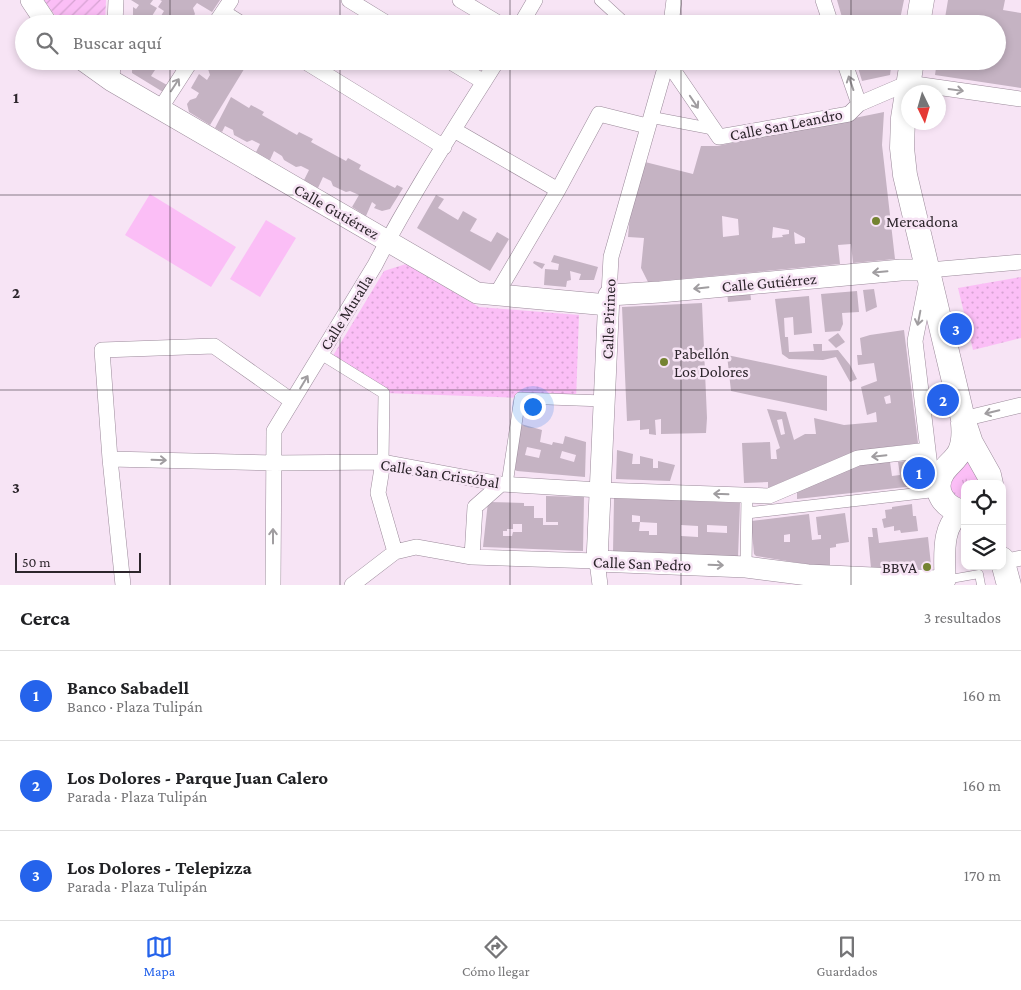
<!DOCTYPE html>
<html lang="es">
<meta charset="utf-8">
<style>
body{margin:0;font-family:"Crimson Pro",serif;background:#f2f2f2;color:#202124}
.controls{position:absolute;right:15px;bottom:15px;display:grid;overflow:hidden;border-radius:10px;box-shadow:0 2px 8px #0003}
.controls button{width:45px;height:45px;display:grid;place-items:center;padding:0;border:0;border-bottom:1px solid #e0e0e0;background:#fff;color:#202124;font:25px sans-serif}
.compass{position:absolute;left:901px;top:85px;width:45px;height:45px;border-radius:50%;background:#fff;box-shadow:0 2px 8px #0003;rotate:175deg}
.scale{position:absolute;left:15px;bottom:12px;width:126px;box-sizing:border-box;padding-left:5px;border:2px solid #2c252b;border-top:0;font-size:14px;line-height:18px;white-space:nowrap;color:#2c252b;-webkit-text-stroke:4px #f7e4f5;paint-order:stroke}
.you{position:absolute;left:532px;top:406px;width:18px;height:18px;margin:-12px;border:4px solid #fff;border-radius:50%;background:#1a73e8;box-shadow:0 0 0 8px #1a73e833}
.badge{display:grid;place-items:center;width:32px;height:32px;border-radius:50%;background:#2563eb;color:#fff;font-size:16px;font-weight:700}
.pin{position:absolute;translate:-50% -50%;border:2px solid #fff;box-shadow:0 1px 5px #0006}
.list{margin:0;padding:0;list-style:none}
h2{display:flex;justify-content:space-between;align-items:center;height:65px;margin:0;padding:0 20px;font-size:21px}
h2 small{font-size:16px;font-weight:400;color:#757577}
.list li{display:grid;grid-template-columns:32px 1fr auto;gap:15px;align-items:center;box-sizing:border-box;height:90px;padding:0 20px;border-top:1px solid #e0e0e0}
.list b{display:block;font-size:19px;white-space:nowrap}
.list p{margin:0;font-size:16px;white-space:nowrap;color:#757577}
.list em{font-size:16px;font-style:normal;color:#757577}
.icon{flex:none;width:28px;height:28px;fill:none;stroke:currentColor;stroke-width:2;stroke-linecap:round;stroke-linejoin:round}
.map{position:relative;flex:none;width:1021px;height:585px;overflow:hidden}
.search{position:absolute;background:#fff;box-shadow:0 2px 8px #0003;left:15px;right:15px;top:15px;height:55px;display:flex;align-items:center;gap:12px;box-sizing:border-box;padding:0 18px;border-radius:28px;color:#757577;font-size:19px}
.sheet{height:335px;background:#fff}
nav{display:flex;justify-content:space-around;align-items:center;box-sizing:border-box;height:70px;border-top:1px solid #e0e0e0;background:#fff;font-size:14px;color:#757577}
nav a{display:grid;justify-items:center;gap:2px}
nav .on{color:#2563eb}
.map>svg:first-child{display:block}
.grass{fill:url(#grass-tufts)}
.park{fill:url(#park-dots)}
.garden{fill:url(#garden-furrows)}
.pitch{fill:#fbbef6}
.building{fill:#c5b3c3;fill-rule:evenodd}
.lines{fill:none;stroke-linecap:round;stroke-linejoin:round}
.service-casing{stroke:#9b8a9a;stroke-width:9}
.pedestrian-casing{stroke:#9b8a9a;stroke-width:12}
.minor-casing{stroke:#9b8a9a;stroke-width:16}
.secondary-casing{stroke:#9b8a9a;stroke-width:22}
.primary-casing{stroke:#9b8a9a;stroke-width:25}
.service{stroke:#fff;stroke-width:8}
.pedestrian{stroke:#fff;stroke-width:11}
.minor{stroke:#fff;stroke-width:15}
.secondary{stroke:#fff;stroke-width:21}
.primary{stroke:#fff;stroke-width:24}
.oneway{stroke:#a09da0}
.grid{fill:none;stroke:#2c252b;stroke-width:1;stroke-opacity:0.55}
.poi-dot{fill:#748331;stroke:#f7e4f5;stroke-width:2}
.labels{text-anchor:middle;stroke-width:5;stroke-linejoin:round;paint-order:stroke}
.street-label{font-size:16px;fill:#2c252b;stroke:#f7e4f5}
.poi-label{font-size:16px;fill:#2c252b;stroke:#f7e4f5;text-anchor:start}
.grid-label{font-size:16px;text-anchor:middle;font-weight:bold;fill:#2c252b;stroke:#f7e4f5;stroke-width:5;stroke-linejoin:round;paint-order:stroke}
</style>
<div class="map">
<svg width="1021" height="585" viewBox="0 0 1021 585">
<defs>
<pattern id="grass-tufts" width="24" height="20" patternUnits="userSpaceOnUse" patternTransform="scale(1.25)"><rect width="24" height="20" fill="#fbbef6"/><path d="M3 7l-1-3M5 7V3M7 7l1-3M15 17l-1-3M17 17v-4M19 17l1-3" fill="none" stroke="#d7a3d3"/></pattern>
<pattern id="park-dots" width="8" height="8" patternUnits="userSpaceOnUse" patternTransform="scale(1.25)"><rect width="8" height="8" fill="#fbbef6"/><path d="M2 2h.1M6 6h.1" fill="none" stroke="#d7a3d3" stroke-width="1.8" stroke-linecap="round"/></pattern>
<pattern id="garden-furrows" width="10" height="10" patternUnits="userSpaceOnUse" patternTransform="scale(1.25)"><rect width="10" height="10" fill="#fbbef6"/><path d="M-1 1l2-2M0 10L10 0M9 11l2-2" fill="none" stroke="#d7a3d3"/></pattern>
</defs>
<rect width="100%" height="100%" fill="#f7e4f5"/>
<path class="grass" d="M967,460L991,484H965V512L940,495Z"/>
<path class="park" d="M406,264L479,307L579,315L576,400L384,393L331,359L384,271Z
M1021,277V338L973,350L958,288Z"/>
<path class="garden" d="M44,0H106L105,24H61Z"/>
<path class="pitch" d="M150,194L236,247L211,287L125,235Z
M266,220L296,238L260,297L230,279Z"/>
<path class="building" d="M131,0H153L150,4L157,8L147,24H139L141,21L133,16V7L136,9L139,5Z
M160,0H220L212,12L197,3L193,8L195,14L189,24H156L164,11L158,7L162,1Z
M837,0H904L899,24H844Z
M948,0H1005L1003,10L1021,13V88L935,75L937,61H997V24H944Z
M132,61H166L161,69L155,70L151,76L167,85L163,92L132,73Z
M208,61H249L210,125L189,112L187,104L190,100L196,98L199,93L191,88L199,74L207,80L210,75L208,69L212,63Z
M856,61H892L890,75L862,81Z
M231,97L249,108L251,105L264,112L262,115L297,135L299,132L313,139L311,142L346,161L348,158L361,165L359,169L395,188L397,185L403,188L390,209L382,211L374,208L376,205L372,202L366,216L352,207L359,195L350,191L346,192L333,186L331,181L323,177L318,188L304,180L309,170L301,166L296,167L284,160L282,156L274,151L270,160L256,152L260,144L252,140L247,142L234,135L233,130L225,126L222,132L215,128Z
M884,112L882,145L895,259L853,263L851,244L838,245L840,264L648,282L641,268L644,238L628,237L632,190L641,161L693,174L701,146H717ZM722,216L738,219L739,235L723,237ZM773,227L789,230V234L782,235L783,237L772,238ZM794,232L805,238V243L795,244Z
M436,195L444,199L438,208L458,220L463,211L477,219L470,231L491,242L497,232L509,239L490,271L417,228Z
M554,255L598,267L594,280H579L581,274L570,271L571,280L567,281L566,287L544,285L545,269L558,270L559,264L551,262Z
M534,261L545,264L542,269L533,263Z
M874,289L877,307L866,312L863,290Z
M750,290L751,300L728,302L727,291Z
M857,291L859,312L842,313L843,324L840,331L825,332L821,294Z
M809,296L812,333L794,335L793,317L784,318L785,337H788L789,352L814,351L813,344H822V351L838,350L850,365L857,379L850,382L836,357L823,360L789,359L782,354L775,299Z
M702,303L707,418L706,433L661,434V419L655,420L656,435L649,434V429L640,430V420L627,421L622,307Z
M904,330L918,443L855,451L768,488V482L744,483L742,443L770,442L771,459H777L776,450L780,448L767,409L786,412L794,440L805,434H816L814,418L844,425L877,422L876,412L867,415L861,387L877,381L874,363L858,365L857,355H862L860,338L870,335ZM890,395L891,403L886,404L884,397ZM782,419L785,434L781,435L777,420Z
M838,333L845,342L836,348L828,340Z
M727,355L827,376V411L731,391Z
M521,424L542,430L540,442L552,445L553,442L563,444L565,436L586,442L585,477L517,471L515,470ZM527,447L541,450L539,458L525,455ZM562,451L576,455L574,462L560,458Z
M617,450L633,454L632,464H640V456L653,459V468H658V461L675,465L670,481L616,479Z
M921,459L924,485L797,499V492L860,465L890,462L892,476L900,475L898,462Z
M546,496L584,497L583,551L483,547L488,502L524,503V506H534V518H543V525H558V522H546ZM513,524H522V532H513L512,536H503V531H507V529H513Z
M614,498L740,503L738,557L613,553ZM632,515L640,516V522L657,523V535H649V531H639L640,522H632ZM681,525L698,526V537L681,536ZM707,525L727,526V533L707,532Z
M912,504L913,516H916L918,531L901,533L900,530L894,531V526L884,528L882,519L886,518L885,510L892,509V507Z
M845,513L849,542L836,544V547L830,548V565H815L793,562L756,556L754,554L751,521L809,514L812,540L821,539V535H818L816,517ZM790,534V542H784V535Z
M872,528H877L879,543L928,537L931,565L927,570L871,568L868,537H873Z"/>
<g class="lines">
<defs>
<path id="service" d="M945,580L979,574L981,585"/>
<path id="pedestrian" d="M600,0L626,24
M650,117L713,129
M321,354L384,393L383,462
M507,484L520,398L604,401
M747,513L939,491
M746,567L747,495"/>
<path id="minor" d="M349,0L388,24
M460,0L500,24
M823,0L831,24
M223,12L242,24
M115,24L116,0
M215,24L231,0
M521,24L535,0
M671,24L674,0
M304,61L444,147
M449,61L484,82
M667,61L719,137L849,114L859,104L908,83L1021,99
M844,61L859,104
M112,81L113,61
M160,109L191,61
M454,130L558,190
M496,295L558,190L599,114L647,126
M609,295L611,257L667,61
M963,419L1021,405
M110,459L274,463L383,462L501,484L600,490L769,496L858,458L928,450
M383,462L378,493L395,552
M939,485L930,467L915,341L929,270L1021,262
M472,557L475,507L501,484
M1003,562L1021,558
M123,585L110,459L102,350L214,346L292,401
M273,585L274,431L375,265C411,195 455,128 497,61
M352,585L395,552L416,547L472,557L597,561L600,585"/>
<path id="secondary" d="M31,0L47,24
M84,61L112,81L477,293L608,305
M929,270H901L660,292L609,295L597,561L746,567L808,575L938,581L945,580C945,559 940,522 964,512"/>
<path id="primary" d="M918,24L922,0
M912,61L903,118L902,148L905,175L963,419L971,443L989,475L991,484
M963,423C964,433 964,442 960,451C956,460 948,464 943,472C931,490 945,510 965,512
M1002,559L1009,585"/>
</defs>
<use href="#service" class="service-casing"/>
<use href="#pedestrian" class="pedestrian-casing"/>
<use href="#minor" class="minor-casing"/>
<use href="#secondary" class="secondary-casing"/>
<use href="#primary" class="primary-casing"/>
<use href="#service" class="service"/>
<use href="#pedestrian" class="pedestrian"/>
<use href="#minor" class="minor"/>
<use href="#secondary" class="secondary"/>
<use href="#primary" class="primary"/>
</g>
<defs><path id="oneway-shaft" d="M-6 0H5M1.5-3L5.5 0L1.5 3" fill="none" stroke-width="1.6" stroke-linecap="round" stroke-linejoin="round" transform="scale(1.25)"/></defs>
<g class="oneway">
<use href="#oneway-shaft" transform="translate(851 83) rotate(-109)"/>
<use href="#oneway-shaft" transform="translate(175 85) rotate(-57)"/>
<use href="#oneway-shaft" transform="translate(956 90) rotate(8)"/>
<use href="#oneway-shaft" transform="translate(694 102) rotate(56)"/>
<use href="#oneway-shaft" transform="translate(880 272) rotate(175)"/>
<use href="#oneway-shaft" transform="translate(701 288) rotate(174)"/>
<use href="#oneway-shaft" transform="translate(919 318) rotate(101)"/>
<use href="#oneway-shaft" transform="translate(304 382) rotate(-59)"/>
<use href="#oneway-shaft" transform="translate(992 412) rotate(167)"/>
<use href="#oneway-shaft" transform="translate(879 456) rotate(174)"/>
<use href="#oneway-shaft" transform="translate(159 460) rotate(2)"/>
<use href="#oneway-shaft" transform="translate(721 494) rotate(-178)"/>
<use href="#oneway-shaft" transform="translate(273 536) rotate(-90)"/>
<use href="#oneway-shaft" transform="translate(716 565) rotate(2)"/>
</g>
<path class="grid" d="M170,0V24M340,0V24M510,0V24M681,0V24M851,0V24M170,61V585M340,61V585M510,61V585M681,61V585M851,61V585M0,195H1021M0,390H1021"/>
<g class="poi-dot">
<circle cx="876" cy="221" r="5"/>
<circle cx="664" cy="362" r="5"/>
<circle cx="927" cy="567" r="5"/>
</g>
<g class="labels">
<g class="street-label">
<text transform="translate(786 124) rotate(-11)" y="6">Calle San Leandro</text>
<text transform="translate(337 211) rotate(30)" y="6">Calle Gutiérrez</text>
<text transform="translate(769 282) rotate(-5)" y="6">Calle Gutiérrez</text>
<text transform="translate(346 312) rotate(-58)" y="6">Calle Muralla</text>
<text transform="translate(608 319) rotate(-88)" y="6">Calle Pirineo</text>
<text transform="translate(440 473) rotate(9)" y="6">Calle San Cristóbal</text>
<text transform="translate(642 563) rotate(2)" y="6">Calle San Pedro</text>
</g>
<g class="poi-label">
<text x="886" y="227">Mercadona</text>
<text x="674" y="359">Pabellón<tspan x="674" dy="18">Los Dolores</tspan></text>
<text x="917" y="573" text-anchor="end">BBVA</text>
</g>
</g>
<g class="grid-label">
<text x="16" y="103">1</text>
<text x="16" y="298">2</text>
<text x="16" y="493">3</text>
</g>
</svg>
<div class="controls">
<button><svg class="icon" aria-label="locate" viewBox="0 0 24 24"><circle cx="12" cy="12" r="6"/><path d="M12 2v4M12 18v4M2 12h4M18 12h4"/></svg></button>
<button><svg class="icon" aria-label="layers" viewBox="0 0 24 24"><path d="M12 4l9 5-9 5-9-5zM3 14l9 5 9-5"/></svg></button>
</div>
<svg class="compass" viewBox="-18 -18 36 36"><path d="M0-13l5 13h-10z" fill="#e53935"/><path d="M0 13l5-13h-10z" fill="#757577"/></svg>
<div class="scale">50 m</div>
<div class="you"></div>
<div class="pin badge" style="left:919px;top:473px">1</div>
<div class="pin badge" style="left:943px;top:400px">2</div>
<div class="pin badge" style="left:956px;top:329px">3</div>
<div class="search"><svg class="icon" aria-label="search" viewBox="0 0 24 24"><circle cx="10" cy="10" r="6"/><path d="M15 15l6 6"/></svg>Buscar aquí</div>
</div>
<section class="sheet">
<h2>Cerca<small>3 resultados</small></h2>
<ul class="list">
<li><span class="badge">1</span><div><b>Banco Sabadell</b><p>Banco · Plaza Tulipán</p></div><em>160 m</em></li>
<li><span class="badge">2</span><div><b>Los Dolores - Parque Juan Calero</b><p>Parada · Plaza Tulipán</p></div><em>160 m</em></li>
<li><span class="badge">3</span><div><b>Los Dolores - Telepizza</b><p>Parada · Plaza Tulipán</p></div><em>170 m</em></li>
</ul>
</section>
<nav>
<a class="on"><svg class="icon" aria-label="map" viewBox="0 0 24 24"><path d="M3 6l6-2 6 2 6-2v14l-6 2-6-2-6 2zM9 4v14M15 6v14"/></svg>Mapa</a>
<a><svg class="icon" aria-label="directions" viewBox="0 0 24 24"><path d="M12 3l9 9-9 9-9-9zM9 14v-3h6M13 9l2 2-2 2"/></svg>Cómo llegar</a>
<a><svg class="icon" aria-label="saved" viewBox="0 0 24 24"><path d="M7 4h10v16l-5-4-5 4z"/></svg>Guardados</a>
</nav>
